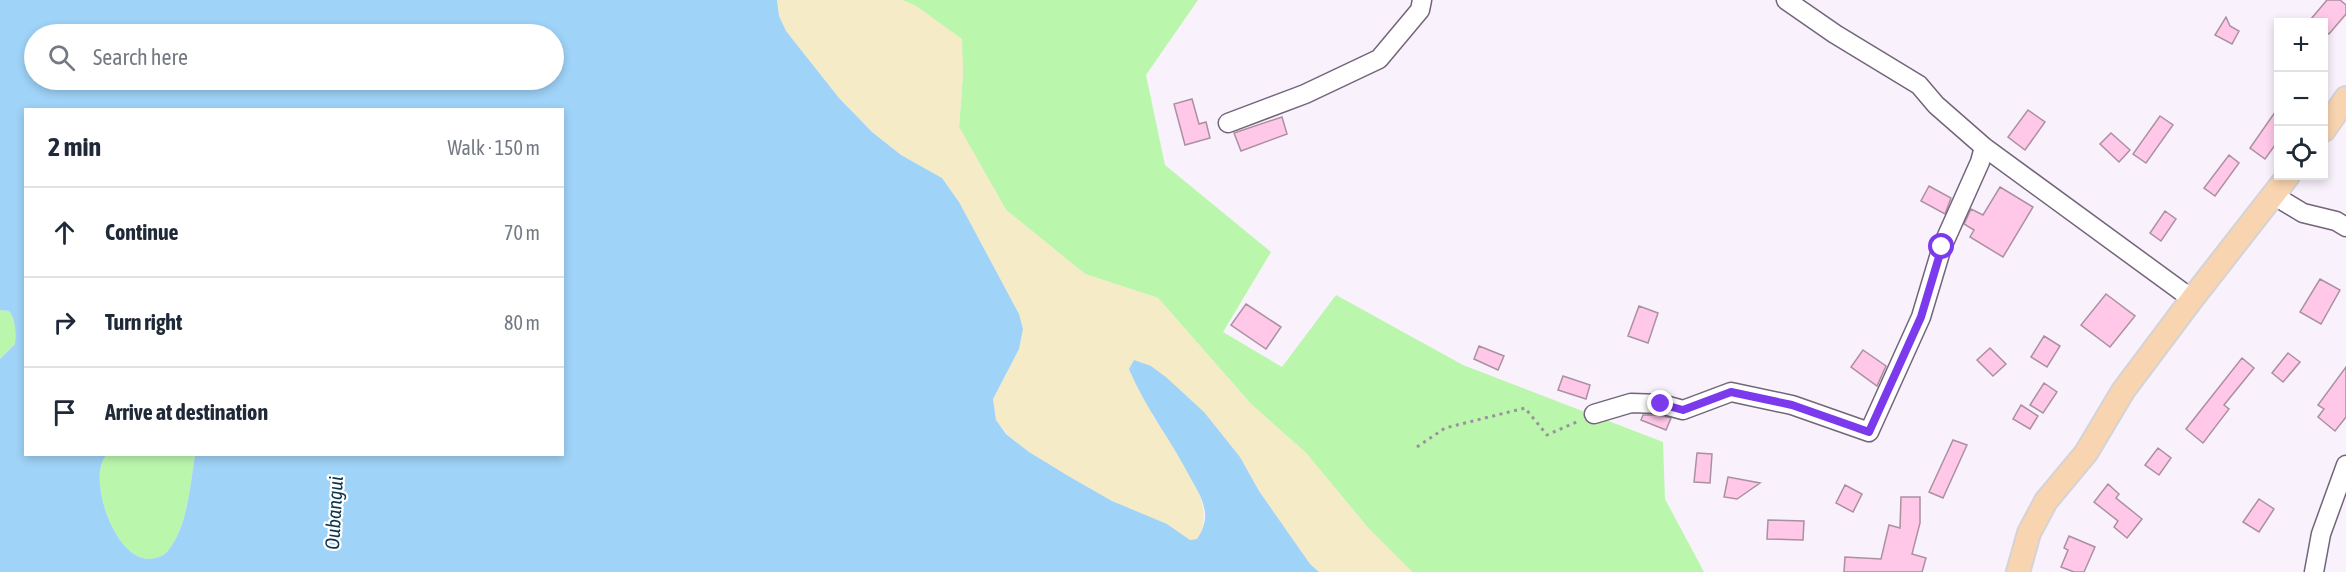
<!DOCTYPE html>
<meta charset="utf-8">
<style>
body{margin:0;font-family:"Asap Condensed",sans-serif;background:#f6f6f7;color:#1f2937}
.controls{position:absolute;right:18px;top:18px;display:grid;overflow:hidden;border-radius:0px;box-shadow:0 3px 9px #0003}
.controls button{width:54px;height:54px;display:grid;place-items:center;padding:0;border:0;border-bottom:2px solid #e0e1e3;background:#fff;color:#1f2937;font:30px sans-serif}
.stop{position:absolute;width:18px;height:18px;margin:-14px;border:4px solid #7c3aed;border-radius:50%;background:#fff}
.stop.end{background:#7c3aed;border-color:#fff;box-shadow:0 2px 6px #0008}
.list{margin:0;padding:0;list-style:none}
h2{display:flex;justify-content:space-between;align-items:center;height:78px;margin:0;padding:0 24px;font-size:26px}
h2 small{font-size:20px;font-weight:400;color:#747a83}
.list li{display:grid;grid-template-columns:39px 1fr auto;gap:18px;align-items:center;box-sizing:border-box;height:90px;padding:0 24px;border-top:2px solid #e0e1e3}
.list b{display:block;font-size:22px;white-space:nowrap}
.list em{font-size:20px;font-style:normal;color:#747a83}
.icon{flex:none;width:33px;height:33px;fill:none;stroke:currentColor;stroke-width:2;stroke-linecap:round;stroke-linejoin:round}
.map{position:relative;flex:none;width:2346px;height:572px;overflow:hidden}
.search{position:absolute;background:#fff;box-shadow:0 3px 9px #0003;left:24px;top:24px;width:540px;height:66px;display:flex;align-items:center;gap:15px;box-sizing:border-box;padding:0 21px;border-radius:33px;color:#747a83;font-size:22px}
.panel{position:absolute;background:#fff;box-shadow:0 3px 9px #0003;left:24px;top:108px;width:540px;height:348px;border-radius:0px}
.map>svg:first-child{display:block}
.green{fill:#baf7ad}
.sand{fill:#f5ebc6}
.water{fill:#9fd3f8;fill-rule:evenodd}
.building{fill:#ffc8e9;stroke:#ab90a0;stroke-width:1.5}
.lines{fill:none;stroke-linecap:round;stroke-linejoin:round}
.minor-casing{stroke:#73647a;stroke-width:21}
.major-casing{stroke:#d4d3d5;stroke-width:26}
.path{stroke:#9a939d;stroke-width:3;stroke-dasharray:3 4.5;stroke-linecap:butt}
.minor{stroke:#fff;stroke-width:18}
.major{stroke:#f9d4b0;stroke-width:22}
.route{stroke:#7c3aed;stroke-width:8}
.labels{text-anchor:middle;stroke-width:4.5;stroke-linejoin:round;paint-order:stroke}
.water-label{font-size:20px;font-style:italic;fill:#0b354d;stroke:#fff}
</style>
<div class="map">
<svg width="2346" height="572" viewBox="0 0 2346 572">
<rect width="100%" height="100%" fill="#f9f1fc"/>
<path class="green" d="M902,0H1198L1146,75L1165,165L1271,252L1223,332L1282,367L1336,295L1463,365L1663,442L1665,499L1704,572H1412L1369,529L1306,453L1251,404L1158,298L1085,274L1006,210L959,127L963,73L961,39L916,6Z
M0,310L9,311C16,320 16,333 15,344L0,359Z
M107,455H195C190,485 188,527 167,552C163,556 159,557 155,558C116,569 85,474 107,455Z"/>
<path class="sand" d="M777,0H902L916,6L962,39L963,73L959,127L1006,210L1085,274L1158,298L1251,404L1306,453L1369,529L1412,572H1319L1310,564L1259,491L1240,457L1204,412L1151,366C1151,380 1149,395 1151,409C1152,417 1160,426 1165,433C1182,461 1219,508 1197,539L1190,540L1167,524L1112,501L1070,477L1029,452L1007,434L996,420L993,399L1019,349L1023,329L1019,314L959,202L942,178L901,155L872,132L839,98L786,31L779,16Z"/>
<path class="water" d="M0,0H777L779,16L786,31L839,98L872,132L901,155L942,178L959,202L1019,314L1023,329L1019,349L993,399L996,420L1006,434L1029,452L1070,477L1112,501L1167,524L1190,540L1197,539C1202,532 1206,522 1205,513C1204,501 1197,489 1191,479C1172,441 1145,408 1129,369L1134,360L1151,366L1167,378L1204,412L1240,457L1259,491L1310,564L1319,572H0V359L15,344C16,333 16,320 9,311L0,310ZM34,34H554V80H34ZM26,110H562V454L195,455C190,485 188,527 167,552C163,556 159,557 155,558C116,569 85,474 107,455L26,454Z"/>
<path class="building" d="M2327,0H2340L2346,5V14L2329,34L2324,30V22H2315L2311,19Z
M2226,17L2230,26L2239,31L2232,44L2215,35Z
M1192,99L1199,124L1206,122L1210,138L1185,145L1174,104Z
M2278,108V141L2265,159L2250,148Z
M2028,110L2045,122L2025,150L2008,137Z
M2160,116L2173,125L2146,163L2133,154Z
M1282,117L1287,134L1241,151L1234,133Z
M2111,133L2130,150L2119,162L2100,144Z
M2229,155L2239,163L2215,196L2204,188Z
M1929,186L1951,198L1945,214L1921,201Z
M2000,187L2033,207L2003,257L1970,237L1974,230L1964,224L1971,209L1983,215Z
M2165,211L2176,219L2161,241L2150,233Z
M2320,279L2340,290L2321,324L2300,312Z
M2106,294L2135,316L2110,347L2081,325Z
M1246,304L1281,327L1266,349L1231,325Z
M1639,306L1658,313L1648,343L1628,336Z
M2044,336L2060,346L2047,367L2031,357Z
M1479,346L1504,356L1498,370L1474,359Z
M1990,348L2006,364L1993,376L1977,360Z
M1863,350L1886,366L1877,386L1851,367Z
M2288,353L2300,362L2283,382L2272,373Z
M2242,358L2254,368L2224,405L2229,409L2203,443L2186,429Z
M2346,367V417L2335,431L2318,417L2324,409L2318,405Z
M1563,376L1590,385L1586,399L1558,390Z
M2044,383L2057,392L2043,413L2030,405Z
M2021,405L2038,416L2030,429L2013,419Z
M1643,415H1659L1671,418L1666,430L1641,420Z
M1953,440L1967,445L1943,498L1929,492Z
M2158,448L2171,458L2159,475L2145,465Z
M1697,453L1712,454L1710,483L1694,482Z
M1728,477L1760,483L1737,499L1724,497Z
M2108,484L2119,494L2116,498L2142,519L2127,538L2114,527L2118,521L2094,502Z
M1845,485L1862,494L1853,512L1836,503Z
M1901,497H1920V523L1912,554L1926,558L1922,572H1844L1845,557L1881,559L1889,525L1900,528Z
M2259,499L2274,509L2259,532L2243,522Z
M1768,520L1804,521L1803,540L1767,539Z
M2069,536L2095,547L2084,572H2074L2061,567L2068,550L2064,548Z"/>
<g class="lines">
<defs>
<path id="minor" d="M1786,0L1835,34L1919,85L1936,105L1984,147L2192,299
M1228,123L1305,94L1379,59L1420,10L1422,0
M2273,195L2303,213L2336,221L2346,227
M1594,414L1631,403L1661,404L1683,410L1731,392L1792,405L1869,432L1921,317L1942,247L1980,162L1984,147
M2314,572L2321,534L2346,465"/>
<path id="major" d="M2324,130L2346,98
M2018,572L2029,533L2046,501L2086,453L2123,391L2192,299L2288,176"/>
</defs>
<use href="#minor" class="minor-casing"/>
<use href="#major" class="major-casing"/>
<path class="path" d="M1417,447L1445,428L1525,408L1547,435L1579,421"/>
<use href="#minor" class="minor"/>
<use href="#major" class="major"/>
</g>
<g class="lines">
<path class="route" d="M1661,404L1683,410L1731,392L1792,405L1869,432L1921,317L1942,247"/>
</g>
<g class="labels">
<g class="water-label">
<text transform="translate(334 513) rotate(-87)" y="7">Oubangui</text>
</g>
</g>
</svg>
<div class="controls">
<button>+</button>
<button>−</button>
<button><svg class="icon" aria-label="locate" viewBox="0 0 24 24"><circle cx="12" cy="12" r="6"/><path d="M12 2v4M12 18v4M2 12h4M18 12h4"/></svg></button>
</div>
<div class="stop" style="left:1942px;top:247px"></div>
<div class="stop end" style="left:1661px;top:404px"></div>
<div class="search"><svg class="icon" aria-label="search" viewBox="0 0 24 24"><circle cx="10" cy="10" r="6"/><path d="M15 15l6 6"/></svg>Search here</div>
<section class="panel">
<h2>2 min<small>Walk · 150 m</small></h2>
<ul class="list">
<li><svg class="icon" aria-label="ahead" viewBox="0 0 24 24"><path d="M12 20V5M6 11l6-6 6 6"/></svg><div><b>Continue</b></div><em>70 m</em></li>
<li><svg class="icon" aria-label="right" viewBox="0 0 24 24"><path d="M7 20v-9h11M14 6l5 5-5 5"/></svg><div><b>Turn right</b></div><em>80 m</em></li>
<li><svg class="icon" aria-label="arrive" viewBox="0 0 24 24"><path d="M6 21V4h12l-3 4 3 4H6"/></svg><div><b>Arrive at destination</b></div></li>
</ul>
</section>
</div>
